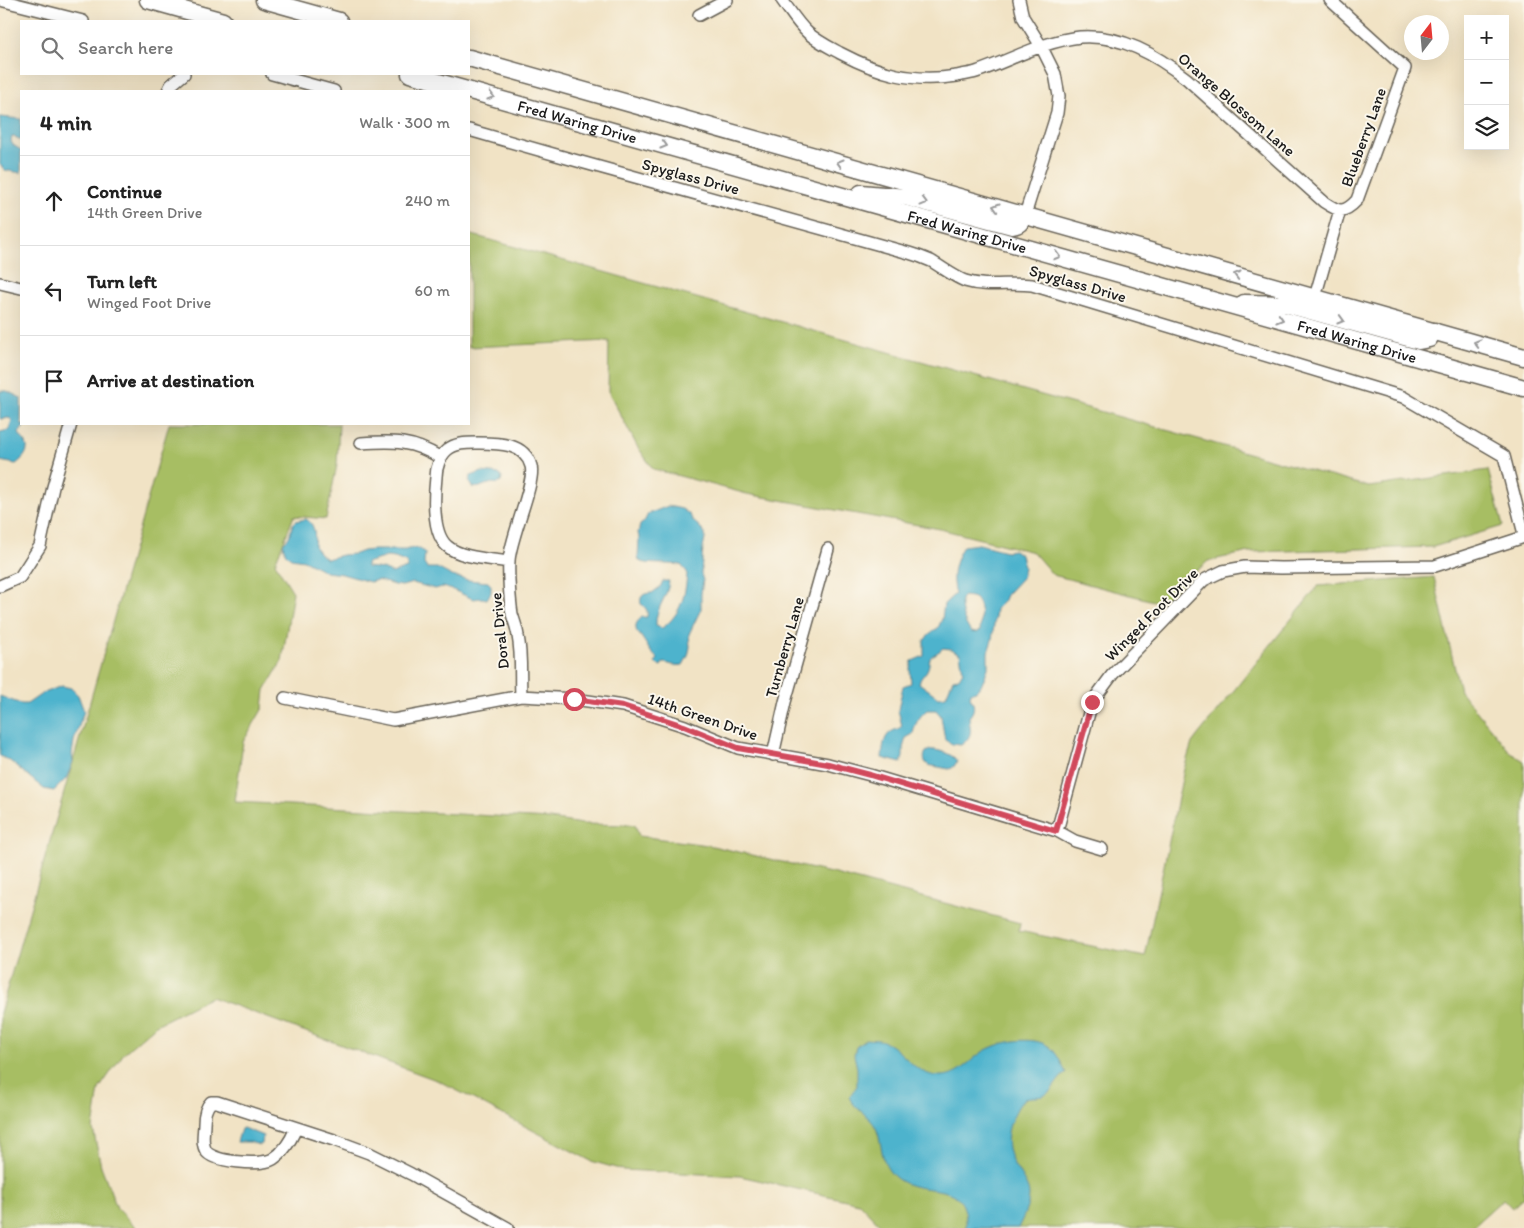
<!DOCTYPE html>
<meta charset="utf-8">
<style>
body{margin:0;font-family:Itim,sans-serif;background:#f6f6f6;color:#222}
.controls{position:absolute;right:15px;top:15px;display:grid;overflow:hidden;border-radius:0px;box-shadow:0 5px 20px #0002}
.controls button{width:45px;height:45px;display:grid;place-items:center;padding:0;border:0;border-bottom:1px solid #e0e0e0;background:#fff;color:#222;font:25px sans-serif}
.compass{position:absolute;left:1404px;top:15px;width:45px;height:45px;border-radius:50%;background:#fff;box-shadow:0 5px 20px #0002;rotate:16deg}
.stop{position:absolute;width:15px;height:15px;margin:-11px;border:4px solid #d1495b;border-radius:50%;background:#fff}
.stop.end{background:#d1495b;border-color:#fff;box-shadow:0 1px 5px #0008}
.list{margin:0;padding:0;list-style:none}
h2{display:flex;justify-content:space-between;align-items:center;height:65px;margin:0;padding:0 20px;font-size:21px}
h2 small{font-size:16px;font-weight:400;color:#767676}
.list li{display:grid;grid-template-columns:32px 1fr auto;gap:15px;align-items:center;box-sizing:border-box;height:90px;padding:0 20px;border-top:1px solid #e0e0e0}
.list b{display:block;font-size:19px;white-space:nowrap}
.list p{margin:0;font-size:16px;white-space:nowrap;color:#767676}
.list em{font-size:16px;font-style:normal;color:#767676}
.icon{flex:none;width:28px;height:28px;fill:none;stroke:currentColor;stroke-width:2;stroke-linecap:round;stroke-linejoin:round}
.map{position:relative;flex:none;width:1524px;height:1228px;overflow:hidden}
.search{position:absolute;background:#fff;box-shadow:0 5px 20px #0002;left:20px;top:20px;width:450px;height:55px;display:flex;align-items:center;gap:12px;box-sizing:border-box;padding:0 18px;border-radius:0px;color:#767676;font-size:19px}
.panel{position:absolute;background:#fff;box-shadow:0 5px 20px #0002;left:20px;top:90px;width:450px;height:335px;border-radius:0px}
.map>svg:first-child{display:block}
.green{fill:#a7be63;stroke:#626d40}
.water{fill:#4eb3cd;stroke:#356874;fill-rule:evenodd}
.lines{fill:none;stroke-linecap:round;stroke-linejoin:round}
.street-casing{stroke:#676257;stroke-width:14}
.secondary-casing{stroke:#676257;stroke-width:19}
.street{stroke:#fff;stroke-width:11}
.secondary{stroke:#fff;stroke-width:16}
.oneway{stroke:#999}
.route{stroke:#d1495b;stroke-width:6}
.labels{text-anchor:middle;stroke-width:4;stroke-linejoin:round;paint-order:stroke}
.street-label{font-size:16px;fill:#1c1c1c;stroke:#fbf7ec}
</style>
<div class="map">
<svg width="1524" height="1228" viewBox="0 0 1524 1228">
<rect width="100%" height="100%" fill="#fbf7ec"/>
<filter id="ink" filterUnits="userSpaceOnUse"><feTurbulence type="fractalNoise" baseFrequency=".02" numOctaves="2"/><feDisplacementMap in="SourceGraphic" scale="10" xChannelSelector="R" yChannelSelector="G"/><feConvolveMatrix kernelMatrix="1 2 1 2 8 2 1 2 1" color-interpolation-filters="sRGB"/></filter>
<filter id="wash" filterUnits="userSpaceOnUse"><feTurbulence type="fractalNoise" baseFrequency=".0096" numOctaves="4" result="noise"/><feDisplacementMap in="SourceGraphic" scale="20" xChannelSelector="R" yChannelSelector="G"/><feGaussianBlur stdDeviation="1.12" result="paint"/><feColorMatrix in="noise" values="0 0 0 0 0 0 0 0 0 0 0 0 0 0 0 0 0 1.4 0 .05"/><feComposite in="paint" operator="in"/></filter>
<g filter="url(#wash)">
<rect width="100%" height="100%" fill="#f1e3c5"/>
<path class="green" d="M469,234L1369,487L1488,470L1503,526L1433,547L1249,552L1208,561L1161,603L1053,575L1033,552L940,529L747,494L653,469L637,446L608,391L609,341L469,347Z
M169,424H339L337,465L326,519L294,516L275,563L293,592L282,661L265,690L263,708L243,742L235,802L549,819L582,824L635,825L639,836L708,845L835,874L1020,923L1019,931L1145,957L1184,769L1192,743L1198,735L1318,586L1434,577L1460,691L1511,753L1524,761V1197L1512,1208L1503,1199L1471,1228H883L859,1203L740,1176L623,1170L591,1161L439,1081L211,997L156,1025L124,1053L99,1089L93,1129L101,1166L117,1208L137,1228H0V1013L76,751Z"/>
<path class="water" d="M0,117L21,119V140L15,137H12L11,141L13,145L21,150V173L5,170L0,165Z
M0,391H7L21,398V424H26L19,433C21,438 24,439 26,443C30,451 23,459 16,464L0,461V432L9,430L12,420L9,418L0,419Z
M482,472L499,474L502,478L501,482C496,485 494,482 489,484C482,485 480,489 473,487L469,481L471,476Z
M668,506L682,509L690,515L693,521L700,527L705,534V539L703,548L701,574L703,580L701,594V609L689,634L690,647L688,656L683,665C674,667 670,663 663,663L661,666L656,664L655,662L658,659C648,650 649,648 642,638C640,634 636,633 636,628C635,623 639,620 642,617H647C648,610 646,608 641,604C639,596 644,593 652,593L660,587L663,581H669C668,598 655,607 656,626L662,628C681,615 686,594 687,572L681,565C668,563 654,565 641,562L638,558L639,538L638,533L640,525L644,522L648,514Z
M306,519C316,525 315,536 314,546L322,556L327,559L342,555L355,554L363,551L373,550H405L413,548L420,549L425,553L424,564L427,568H437L452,576L468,580L488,582L491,585V592L487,599L482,598L473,599L453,590L442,587L435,589L413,583L402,586L394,585L377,580L370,582L342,574L326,572L304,560L291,558L286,554L283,545L284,542L289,537L293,524L296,521ZM387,557L395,558L407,563V568L392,573L383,569L367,567L366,566V563Z
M979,544L1006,551L1014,550L1021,555L1024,567L1022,578L1006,595L1003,602L996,609L992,640L988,652V668L982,684L977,690L971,693L970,697C975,705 975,710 969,717C970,731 974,735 961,745L952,744L945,740L941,716L936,710H927C919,717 915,723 913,734L906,738L903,748V757L901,763L882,758C883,749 883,737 891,732C895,729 898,730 902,726L898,710L903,686L911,683L910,669L912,661L924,656V641L929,634L938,628L942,619L944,604L955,594C950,576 954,561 963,546ZM964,596C969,597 974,596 977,601C982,608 981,623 980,631L976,633L971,632C964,623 960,610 961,599ZM943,648L951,649L960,654L963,671L959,678L953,679L946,696L938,697L919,683C921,676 926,674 928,668C930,664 928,659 932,656C936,653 939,652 943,648Z
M62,686L71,688L78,695L84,711L74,741L72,754L73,762L66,779L54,791L44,789L10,761L0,756V696L21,704H27L43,693Z
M930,750C937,749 953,754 957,761C955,765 954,768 949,769L928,765C924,762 923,757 926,752Z
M866,1039C873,1040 880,1039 885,1042C905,1052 915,1075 939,1076C957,1077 968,1062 981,1053C998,1041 1038,1033 1053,1050C1059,1057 1062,1065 1066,1073C1056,1080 1054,1090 1045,1095C1040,1098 1032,1096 1026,1098C1020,1102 1016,1110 1013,1117C1004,1136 1006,1154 1018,1171C1022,1178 1029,1187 1029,1195C1029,1206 1023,1218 1018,1228H966C969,1174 922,1200 895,1177C880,1165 883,1144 876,1128C870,1115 855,1110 849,1097L857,1086V1068L854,1055L856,1047Z
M243,1128L263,1136L262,1144L259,1145L250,1142H237L241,1129Z"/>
</g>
<g filter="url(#ink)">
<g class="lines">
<defs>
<path id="street" d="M0,0L83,21
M782,0C790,11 798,24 808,33C817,41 829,47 840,53C880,74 912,83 957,76C964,74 972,74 979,71C1013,59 1044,41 1080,37C1121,34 1156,55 1187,79L1324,202C1339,212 1344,214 1357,200L1405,68L1330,0
M1019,0L1023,17L1041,46L1055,74L1059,96L1057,113L1025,215
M699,15L727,0
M272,74L334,91
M168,91L171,85L184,74
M469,130L574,160L909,253C916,255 924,258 931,261C943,268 953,276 965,281C987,288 1010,282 1032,285L1403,397L1504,456L1524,534
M0,283L21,288
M1315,297L1340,210
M361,443C394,441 412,440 441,458
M508,562C491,559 460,558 447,546C432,533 434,496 436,477C436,468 440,456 447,450C455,443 467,443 476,443C497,443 524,442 531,466C536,482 510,538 509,561C508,574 510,601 512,614C514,621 517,628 518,636C522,656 520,676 521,696
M0,586L20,577L40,546L53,487L71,424
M285,698L393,720L521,696L574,699L623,706L685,726L738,748L828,764L870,775L1057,831L1075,841L1102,849
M773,755L785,702L828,549
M1057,831L1092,702L1112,675L1204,580L1223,571L1245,567L1281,568L1435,566L1524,537
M296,1128C291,1140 284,1152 273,1159C262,1166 212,1162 206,1151C201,1143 204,1132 204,1124C204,1116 205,1108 211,1102H217L334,1140L369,1153L411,1174L508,1228"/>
<g id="secondary">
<path d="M148,0L223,21"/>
<path d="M264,0L339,21"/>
<path d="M469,58L1524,357"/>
<path id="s1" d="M410,74L1524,388"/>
<path d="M861,193L905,197L1012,226C1020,225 1021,222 1025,215"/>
<path d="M1244,303L1285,304L1419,341L1429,339L1434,331"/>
</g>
</defs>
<use href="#street" class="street-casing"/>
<use href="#secondary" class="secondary-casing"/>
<use href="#street" class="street"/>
<use href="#secondary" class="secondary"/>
</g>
<defs><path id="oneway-chevron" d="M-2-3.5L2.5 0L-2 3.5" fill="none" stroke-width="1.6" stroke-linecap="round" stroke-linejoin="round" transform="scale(1.25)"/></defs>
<g class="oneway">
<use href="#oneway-chevron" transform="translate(491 96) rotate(16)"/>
<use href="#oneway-chevron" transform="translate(664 145) rotate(16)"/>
<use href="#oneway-chevron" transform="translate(840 163) rotate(-164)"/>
<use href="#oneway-chevron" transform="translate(924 202) rotate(15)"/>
<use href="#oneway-chevron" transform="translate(996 207) rotate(-164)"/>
<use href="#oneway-chevron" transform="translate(1057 256) rotate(16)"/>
<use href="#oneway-chevron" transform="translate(1237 275) rotate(-164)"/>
<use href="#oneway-chevron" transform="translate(1280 319) rotate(16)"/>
<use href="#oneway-chevron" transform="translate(1341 320) rotate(16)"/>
<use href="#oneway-chevron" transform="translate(1477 343) rotate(-164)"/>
</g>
</g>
<g class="lines" filter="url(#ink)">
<path class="route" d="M574,699L623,706L684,726L738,748L828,764L870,775L1056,831L1092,702"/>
</g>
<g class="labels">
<g class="street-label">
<text transform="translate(1237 104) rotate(41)" y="6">Orange Blossom Lane</text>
<text dy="6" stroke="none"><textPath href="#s1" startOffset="174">Fred Waring Drive</textPath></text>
<text transform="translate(1363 137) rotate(-70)" y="6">Blueberry Lane</text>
<text transform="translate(691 176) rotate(15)" y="6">Spyglass Drive</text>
<text dy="6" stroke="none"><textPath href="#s1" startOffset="579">Fred Waring Drive</textPath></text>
<text transform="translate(1078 283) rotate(16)" y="6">Spyglass Drive</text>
<text dy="6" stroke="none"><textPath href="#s1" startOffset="984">Fred Waring Drive</textPath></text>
<text transform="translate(1151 614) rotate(-45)" y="6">Winged Foot Drive</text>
<text transform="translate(499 631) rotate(-96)" y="6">Doral Drive</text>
<text transform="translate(784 647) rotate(-74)" y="6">Turnberry Lane</text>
<text transform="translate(703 716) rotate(19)" y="6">14th Green Drive</text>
</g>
</g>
</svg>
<div class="controls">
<button>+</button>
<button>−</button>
<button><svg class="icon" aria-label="layers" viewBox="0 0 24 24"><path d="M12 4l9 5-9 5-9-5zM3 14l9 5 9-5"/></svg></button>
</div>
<svg class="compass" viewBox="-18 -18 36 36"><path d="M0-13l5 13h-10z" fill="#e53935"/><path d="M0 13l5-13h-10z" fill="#767676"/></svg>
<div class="stop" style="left:574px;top:699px"></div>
<div class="stop end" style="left:1092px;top:702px"></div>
<div class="search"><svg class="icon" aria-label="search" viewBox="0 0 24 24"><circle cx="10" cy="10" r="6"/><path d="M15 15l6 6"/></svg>Search here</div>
<section class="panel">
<h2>4 min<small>Walk · 300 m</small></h2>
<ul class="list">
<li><svg class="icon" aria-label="ahead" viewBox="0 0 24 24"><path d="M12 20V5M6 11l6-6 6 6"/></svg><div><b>Continue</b><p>14th Green Drive</p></div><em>240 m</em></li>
<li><svg class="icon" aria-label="left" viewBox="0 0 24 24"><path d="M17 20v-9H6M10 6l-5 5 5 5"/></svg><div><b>Turn left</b><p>Winged Foot Drive</p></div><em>60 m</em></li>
<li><svg class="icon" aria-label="arrive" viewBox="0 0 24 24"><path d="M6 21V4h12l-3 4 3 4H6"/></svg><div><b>Arrive at destination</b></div></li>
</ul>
</section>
</div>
